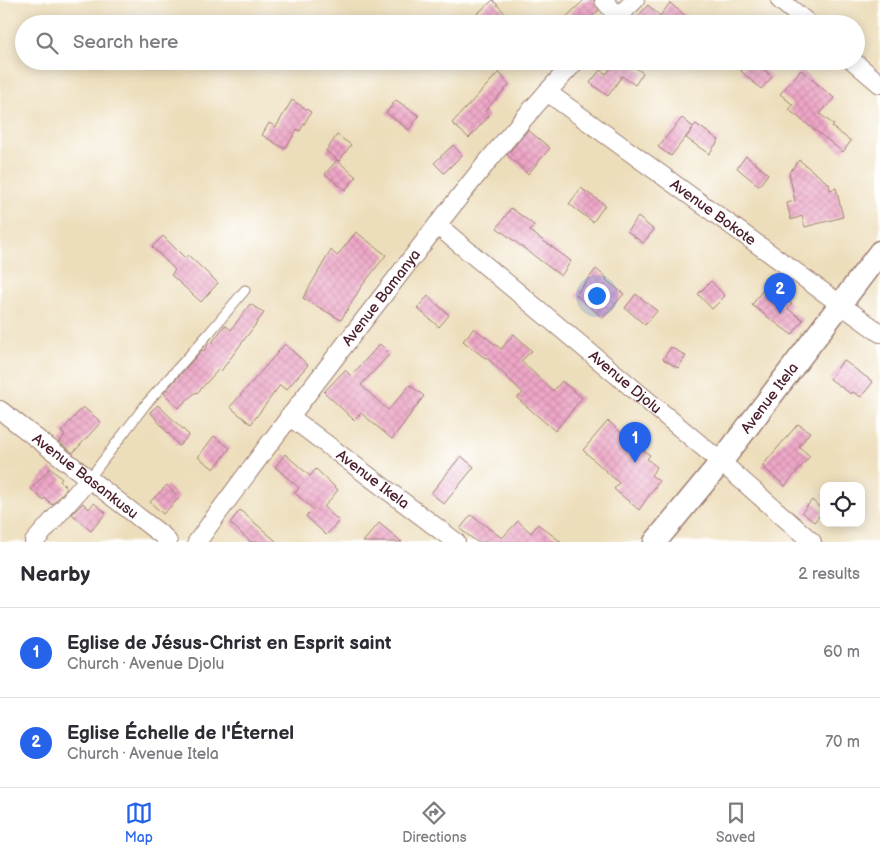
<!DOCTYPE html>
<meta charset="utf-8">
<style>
body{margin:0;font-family:"Balsamiq Sans",sans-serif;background:#f7f7f7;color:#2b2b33}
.controls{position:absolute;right:15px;bottom:15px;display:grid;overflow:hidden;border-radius:10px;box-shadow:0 2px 12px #0003}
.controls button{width:45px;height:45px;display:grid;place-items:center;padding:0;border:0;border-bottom:1px solid #e1e1e2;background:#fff;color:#2b2b33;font:25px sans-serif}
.you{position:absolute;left:596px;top:295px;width:18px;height:18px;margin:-12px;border:4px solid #fff;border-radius:50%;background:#1a73e8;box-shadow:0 0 0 8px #1a73e833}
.badge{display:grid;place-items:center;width:32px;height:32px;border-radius:50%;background:#2563eb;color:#fff;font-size:16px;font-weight:700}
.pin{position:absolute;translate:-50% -41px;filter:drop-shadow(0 1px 2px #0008)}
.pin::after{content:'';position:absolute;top:26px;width:18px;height:15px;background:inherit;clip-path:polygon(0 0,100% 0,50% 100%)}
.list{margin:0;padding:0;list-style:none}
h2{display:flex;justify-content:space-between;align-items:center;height:65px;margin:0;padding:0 20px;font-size:21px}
h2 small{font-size:16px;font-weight:400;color:#7c7c81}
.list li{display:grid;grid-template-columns:32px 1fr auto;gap:15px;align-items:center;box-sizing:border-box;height:90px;padding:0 20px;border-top:1px solid #e1e1e2}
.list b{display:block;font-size:19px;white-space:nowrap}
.list p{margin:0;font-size:16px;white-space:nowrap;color:#7c7c81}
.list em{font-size:16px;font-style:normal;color:#7c7c81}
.icon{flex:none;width:28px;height:28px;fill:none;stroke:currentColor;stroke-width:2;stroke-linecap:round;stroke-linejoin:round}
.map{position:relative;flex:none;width:880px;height:542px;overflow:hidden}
.search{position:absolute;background:#fff;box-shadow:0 2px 12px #0003;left:15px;right:15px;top:15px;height:55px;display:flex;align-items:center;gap:12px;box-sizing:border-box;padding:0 18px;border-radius:28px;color:#7c7c81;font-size:19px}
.sheet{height:245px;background:#fff}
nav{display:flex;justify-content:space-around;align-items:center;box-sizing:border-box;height:70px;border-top:1px solid #e1e1e2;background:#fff;font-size:14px;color:#7c7c81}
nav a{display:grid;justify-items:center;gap:2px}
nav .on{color:#2563eb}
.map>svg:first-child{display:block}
.building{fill:url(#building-cross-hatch)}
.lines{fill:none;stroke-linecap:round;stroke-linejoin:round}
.service-casing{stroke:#9c7e73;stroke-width:11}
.minor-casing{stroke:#9c7e73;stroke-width:20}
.tertiary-casing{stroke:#9c7e73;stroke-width:25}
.service{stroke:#fff;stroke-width:9}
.minor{stroke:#fff;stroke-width:18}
.tertiary{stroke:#fff;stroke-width:22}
.labels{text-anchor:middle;stroke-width:4.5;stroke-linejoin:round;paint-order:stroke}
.street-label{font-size:15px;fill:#4a1f2b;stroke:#fff}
</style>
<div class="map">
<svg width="880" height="542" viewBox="0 0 880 542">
<defs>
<pattern id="building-cross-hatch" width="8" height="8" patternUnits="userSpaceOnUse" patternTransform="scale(1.25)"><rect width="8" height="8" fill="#eda6c6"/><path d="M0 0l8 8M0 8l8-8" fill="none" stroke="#cd8eaa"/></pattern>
</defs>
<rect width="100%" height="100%" fill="#fff"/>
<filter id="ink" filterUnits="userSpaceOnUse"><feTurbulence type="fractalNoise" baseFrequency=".02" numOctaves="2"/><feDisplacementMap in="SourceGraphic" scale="10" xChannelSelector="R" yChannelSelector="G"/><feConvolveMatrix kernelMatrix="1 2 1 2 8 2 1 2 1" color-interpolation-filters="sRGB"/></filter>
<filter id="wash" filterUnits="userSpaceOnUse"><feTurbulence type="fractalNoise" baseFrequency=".0096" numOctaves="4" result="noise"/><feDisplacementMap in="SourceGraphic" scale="20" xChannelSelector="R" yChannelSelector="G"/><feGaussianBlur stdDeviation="1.12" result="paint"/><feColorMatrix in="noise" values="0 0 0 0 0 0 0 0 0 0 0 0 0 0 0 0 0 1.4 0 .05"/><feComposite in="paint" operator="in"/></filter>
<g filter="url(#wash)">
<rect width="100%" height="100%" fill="#eddebb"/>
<g id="blocks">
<path class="building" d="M493,0L514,24H465Z
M584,0H594L599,10L584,24H559Z
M670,3L695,24H631L648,5L660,16Z
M601,61H634L631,64L643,73L635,85L622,76L608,96L590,83L600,70L606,74L611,68Z
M750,61H755L772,77L761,89L741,71Z
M801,70L834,98L820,114L834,125L832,127L851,141L843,152L789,110L793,105L780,94Z
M499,72L509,85L485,111L489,116L469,138L452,123Z
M292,100L311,112L300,131L297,129L285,149L262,135L269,123L276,127Z
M396,100L419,116L409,130L386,113Z
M682,118L693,127L696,124L719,140L709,154L686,138L693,128L671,156L658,147Z
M528,130L550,148L528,174L507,155Z
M337,135L351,145L339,161L326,151Z
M453,145L462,155L444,173L434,163Z
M746,156L768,174L759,186L737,168Z
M337,160L356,177L345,190L325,174Z
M799,160L829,184L830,190L836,188L843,217L805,227L802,216L791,220L787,203L795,201L789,173Z
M581,188L605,205L593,222L569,204Z
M511,208L534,225L530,231L571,261L561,276L497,228Z
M638,217L654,230L643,243L627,231Z
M356,232L386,255L361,287L341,320L303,298L331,250L337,256Z
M163,236L185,258L188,255L218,283L201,302L171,275L175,270L152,247Z
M596,269L607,278L606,280L624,294L603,318L576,295Z
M711,281L725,296L712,309L698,294Z
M766,285L792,304L788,309L803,320L792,335L752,305Z
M636,294L657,311L645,325L625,308Z
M428,296L449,315L439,327L417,308Z
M250,304L264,313L221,371L219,369L197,393L196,392L178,408L164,393L202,350L204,351L209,343L211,344L225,325L231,330Z
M474,328L501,349L514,334L532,351L521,361L553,391L562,381L582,398L555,431L517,398L523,393L509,379L486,357L485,358L463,341Z
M285,344L308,365L286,390L280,385L251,424L230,407Z
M380,344L390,354L361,385L388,410L410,385L424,396L392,439L361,413L354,420L324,392L345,370L351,376Z
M671,347L686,356L678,368L663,359Z
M843,360L873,382L861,397L853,392L851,394L830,379Z
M158,405L189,435L179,446L150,412Z
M83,407L101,422L73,453L59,442L65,435L61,432Z
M608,421L634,444L650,455L647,459L657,467L651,475L659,481L639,510L614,489L619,483L583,450Z
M798,424L810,432L799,447L810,456L785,486L762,466Z
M214,436L230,448L214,469L198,457Z
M285,454L310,476L316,469L338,490L324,507L339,521L326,535L306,516L313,509L295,493L299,488L275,467Z
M461,456L474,467L444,504L431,493Z
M50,468L62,479L60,481L67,488L52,505L45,498L43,500L31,489Z
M167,485L179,498L163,514L150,502Z
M812,500L823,511L814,522L802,512Z
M83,503L89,509L94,503L106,513L91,531L72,514Z
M240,510L277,542H251L230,523Z
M471,515L502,538L518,521L531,533L538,524L561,542H477L460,529Z
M379,523L402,542H363Z"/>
</g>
</g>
<g filter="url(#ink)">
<use href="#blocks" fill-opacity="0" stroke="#9c7e73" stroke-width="1"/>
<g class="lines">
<defs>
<path id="service" d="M89,479L146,404L210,332L245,290"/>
<g id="minor">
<path d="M604,0L618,17"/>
<path d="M780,0L809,24"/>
<path d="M611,24L635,0"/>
<path d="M853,61L880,84"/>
<path id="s1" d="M547,92L880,333"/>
<path id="s2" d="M437,225L721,462L812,542"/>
<path id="s3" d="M0,410L163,536L168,542"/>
<path id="s4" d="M289,416L456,542"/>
<path d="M34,542L89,479"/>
<path id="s5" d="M197,542C261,453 328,366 395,280C452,205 511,129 576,61"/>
</g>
<g id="tertiary">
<path id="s6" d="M655,542L721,462L880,252"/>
</g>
</defs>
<use href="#service" class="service-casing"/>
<use href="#minor" class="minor-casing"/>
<use href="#tertiary" class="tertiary-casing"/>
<use href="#service" class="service"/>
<use href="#minor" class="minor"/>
<use href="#tertiary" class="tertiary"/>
</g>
</g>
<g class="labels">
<g class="street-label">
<text dy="5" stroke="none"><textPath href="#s1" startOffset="205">Avenue Bokote</textPath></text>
<text dy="5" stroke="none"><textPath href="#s5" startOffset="306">Avenue Bamanya</textPath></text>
<text dy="5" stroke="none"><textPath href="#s2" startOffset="245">Avenue Djolu</textPath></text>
<text dy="5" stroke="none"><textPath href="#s6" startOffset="184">Avenue Itela</textPath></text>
<text dy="5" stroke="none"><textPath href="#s3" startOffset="108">Avenue Basankusu</textPath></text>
<text dy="5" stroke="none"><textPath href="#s4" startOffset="105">Avenue Ikela</textPath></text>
</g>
</g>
</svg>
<div class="controls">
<button><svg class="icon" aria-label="locate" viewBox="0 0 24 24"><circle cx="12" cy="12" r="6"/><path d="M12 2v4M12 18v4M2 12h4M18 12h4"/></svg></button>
</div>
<div class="you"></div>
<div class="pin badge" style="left:635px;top:463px">1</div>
<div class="pin badge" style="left:780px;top:314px">2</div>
<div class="search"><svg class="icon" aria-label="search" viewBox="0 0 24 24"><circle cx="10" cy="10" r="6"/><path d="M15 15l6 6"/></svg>Search here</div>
</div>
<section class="sheet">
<h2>Nearby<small>2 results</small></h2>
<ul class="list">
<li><span class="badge">1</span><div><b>Eglise de Jésus-Christ en Esprit saint</b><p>Church · Avenue Djolu</p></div><em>60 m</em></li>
<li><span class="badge">2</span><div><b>Eglise Échelle de l'Éternel</b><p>Church · Avenue Itela</p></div><em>70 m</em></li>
</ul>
</section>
<nav>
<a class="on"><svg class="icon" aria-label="map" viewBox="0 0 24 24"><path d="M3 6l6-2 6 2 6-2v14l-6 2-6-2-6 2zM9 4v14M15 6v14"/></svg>Map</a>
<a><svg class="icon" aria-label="directions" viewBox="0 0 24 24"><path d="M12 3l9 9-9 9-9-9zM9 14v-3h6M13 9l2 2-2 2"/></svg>Directions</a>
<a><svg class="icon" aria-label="saved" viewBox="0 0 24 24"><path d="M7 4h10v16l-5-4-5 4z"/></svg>Saved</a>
</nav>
